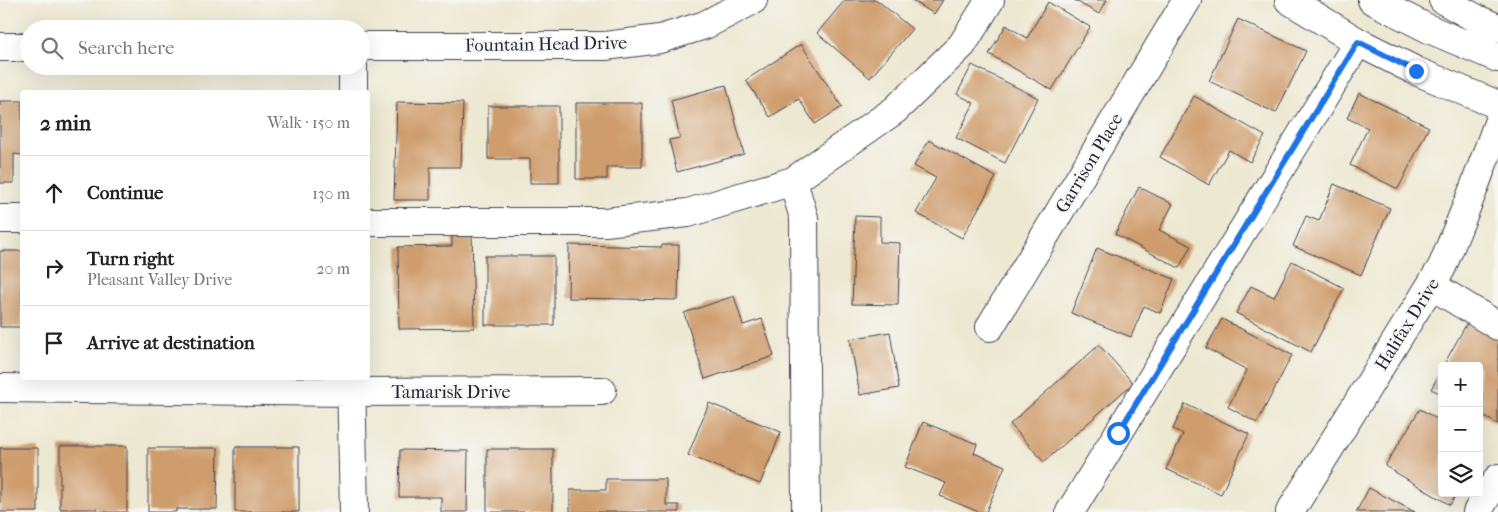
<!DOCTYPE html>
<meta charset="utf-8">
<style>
body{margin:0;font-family:"IM FELL French Canon",serif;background:#f2f2f2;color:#222}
.controls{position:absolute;right:15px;bottom:15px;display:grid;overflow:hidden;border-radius:5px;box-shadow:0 5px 20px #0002}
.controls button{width:45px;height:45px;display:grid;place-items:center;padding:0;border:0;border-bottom:1px solid #e0e0e0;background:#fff;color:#222;font:25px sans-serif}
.stop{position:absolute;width:15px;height:15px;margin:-11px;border:4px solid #1a73e8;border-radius:50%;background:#fff}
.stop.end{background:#1a73e8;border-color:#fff;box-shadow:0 1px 5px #0008}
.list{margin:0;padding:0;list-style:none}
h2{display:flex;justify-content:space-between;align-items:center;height:65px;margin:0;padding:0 20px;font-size:21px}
h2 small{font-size:16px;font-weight:400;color:#767676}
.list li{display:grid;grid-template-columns:32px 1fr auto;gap:15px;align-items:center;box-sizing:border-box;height:75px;padding:0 20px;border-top:1px solid #e0e0e0}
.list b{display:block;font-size:19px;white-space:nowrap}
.list p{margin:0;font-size:16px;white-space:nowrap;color:#767676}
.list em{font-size:16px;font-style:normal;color:#767676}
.icon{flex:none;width:28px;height:28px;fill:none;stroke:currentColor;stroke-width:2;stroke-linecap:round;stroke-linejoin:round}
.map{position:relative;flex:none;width:1498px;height:512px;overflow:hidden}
.search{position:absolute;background:#fff;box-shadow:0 5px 20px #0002;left:20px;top:20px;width:350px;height:55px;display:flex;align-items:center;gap:12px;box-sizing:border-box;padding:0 18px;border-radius:28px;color:#767676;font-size:19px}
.panel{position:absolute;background:#fff;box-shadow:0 5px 20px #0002;left:20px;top:90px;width:350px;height:290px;border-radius:5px}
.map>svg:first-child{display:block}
.building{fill:#cf9d6d}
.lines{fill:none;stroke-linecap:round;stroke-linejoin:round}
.minor-casing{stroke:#404052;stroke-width:30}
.minor{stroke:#fff;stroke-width:28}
.route{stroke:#1a73e8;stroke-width:6}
.labels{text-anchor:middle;stroke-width:4;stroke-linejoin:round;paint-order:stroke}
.street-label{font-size:18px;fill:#22223b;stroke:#f6f6f2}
</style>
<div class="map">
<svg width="1498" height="512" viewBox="0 0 1498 512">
<rect width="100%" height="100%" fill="#f6f6f2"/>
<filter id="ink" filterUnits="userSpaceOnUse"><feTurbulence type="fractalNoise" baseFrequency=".02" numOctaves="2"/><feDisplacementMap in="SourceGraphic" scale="10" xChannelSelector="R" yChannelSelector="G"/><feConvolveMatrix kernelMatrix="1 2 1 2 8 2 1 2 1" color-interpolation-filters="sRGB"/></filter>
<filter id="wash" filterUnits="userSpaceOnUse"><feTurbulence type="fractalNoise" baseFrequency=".0096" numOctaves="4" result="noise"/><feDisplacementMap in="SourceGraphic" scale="20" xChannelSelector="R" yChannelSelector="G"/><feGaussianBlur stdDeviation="1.12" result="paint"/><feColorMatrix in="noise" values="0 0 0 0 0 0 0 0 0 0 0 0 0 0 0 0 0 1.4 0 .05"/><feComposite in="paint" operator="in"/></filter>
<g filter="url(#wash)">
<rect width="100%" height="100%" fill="#ede8d1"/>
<g id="blocks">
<path class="building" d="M845,0H877L912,29L870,78L817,33Z
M912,0H943L934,14Z
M1074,0H1107L1099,14Z
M1048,2L1090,27L1052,90L989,54L1006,25L1027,38Z
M1238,19L1306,51L1276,113L1209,81Z
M801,44L842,107L815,124L799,99L770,117L746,80Z
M972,65L1038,98L1005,163L956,138L974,103L957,94Z
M726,85L744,154L677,172L669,140L680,138L671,100Z
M1359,93L1429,127L1398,189L1350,165L1368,128L1347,118Z
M1194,96L1265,136L1250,162L1229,150L1209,185L1160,157Z
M0,101H22V155L14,154V183H0Z
M397,102L463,103L461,167H430V200H394Z
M576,103H642V167H607V179H576Z
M488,106H559V183H530V159H488Z
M929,140L996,177L962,238L916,213L936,178L914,166Z
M1334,184L1390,208L1361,275L1293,246L1306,216L1319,221Z
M1139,187L1173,204L1159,230L1191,246L1179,268L1115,234Z
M855,216L880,217V242L900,243L898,305L852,304Z
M452,231H472L474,328L399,329L398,247L452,246Z
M569,245L662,247V245H679L678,300L568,298Z
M1097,248L1174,279L1160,313L1144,306L1131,337L1071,313Z
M0,251H22V327H0Z
M485,256H554V325H485Z
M1292,261L1344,288L1311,352L1236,313L1251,286L1274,297Z
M734,296L743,325L762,319L774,356L705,379L684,313Z
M1222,319L1292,355L1257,423L1228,407L1247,370L1206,348Z
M1467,323L1498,339V424L1479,414V366H1443Z
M890,332L899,388L860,395L850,339Z
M1099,345L1133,383L1044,462L1010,424Z
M1442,369V394L1431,389Z
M709,403L781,432L760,484L688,455Z
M1185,404L1249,434L1221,494L1166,469L1183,434L1173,429Z
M1420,409L1442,422V493H1457L1450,505L1385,466Z
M923,422L977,444L974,453L1005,466L986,512H979L940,496L946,483L905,467Z
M60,446H127V512H97V509H60Z
M235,447H299V512H235Z
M0,448H38V512H0Z
M148,448H218L217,509H176V512H148Z
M487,449H553V512H487Z
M400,450L468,451L467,512H441V497H399Z
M606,479H666V505H679V512H570V490H606Z
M1369,488L1415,512H1356Z"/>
</g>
</g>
<g filter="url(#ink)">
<use href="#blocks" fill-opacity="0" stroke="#404052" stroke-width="1"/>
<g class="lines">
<defs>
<path id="minor" d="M1289,0L1358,42L1416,71L1498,105
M1372,0L1429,29L1498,58
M1443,0L1477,19L1498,28
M361,46H605L660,39L705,25L753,0
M0,47H29
M353,92V66
M793,181L804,218L806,512
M0,219H22
M368,222H605L688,213L793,181L895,110L962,45L990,0
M1431,285L1498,326
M990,327L1187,0
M351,378L354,512
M0,388L351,392L602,391
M1070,512L1358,42
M1290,512L1442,267L1472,193L1498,123
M1477,512L1498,478"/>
</defs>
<use href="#minor" class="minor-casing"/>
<use href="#minor" class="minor"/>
</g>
</g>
<g class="lines" filter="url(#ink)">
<path class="route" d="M1118,433L1358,42L1416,71"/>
</g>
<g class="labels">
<g class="street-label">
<text transform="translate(546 44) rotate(-1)" y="6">Fountain Head Drive</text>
<text transform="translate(1089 163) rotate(-59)" y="6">Garrison Place</text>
<text transform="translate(1407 324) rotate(-58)" y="6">Halifax Drive</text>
<text x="451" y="398">Tamarisk Drive</text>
</g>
</g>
</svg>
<div class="controls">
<button>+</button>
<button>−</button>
<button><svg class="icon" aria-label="layers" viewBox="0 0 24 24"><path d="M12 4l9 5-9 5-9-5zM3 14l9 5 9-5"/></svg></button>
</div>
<div class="stop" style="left:1118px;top:433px"></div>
<div class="stop end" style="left:1416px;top:71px"></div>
<div class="search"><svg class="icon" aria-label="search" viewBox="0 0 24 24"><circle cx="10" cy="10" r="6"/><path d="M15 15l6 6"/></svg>Search here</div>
<section class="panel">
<h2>2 min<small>Walk · 150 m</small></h2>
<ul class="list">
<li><svg class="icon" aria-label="ahead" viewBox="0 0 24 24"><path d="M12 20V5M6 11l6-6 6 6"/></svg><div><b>Continue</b></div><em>130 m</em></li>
<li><svg class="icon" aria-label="right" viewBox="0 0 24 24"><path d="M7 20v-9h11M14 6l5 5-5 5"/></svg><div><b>Turn right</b><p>Pleasant Valley Drive</p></div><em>20 m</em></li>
<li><svg class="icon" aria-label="arrive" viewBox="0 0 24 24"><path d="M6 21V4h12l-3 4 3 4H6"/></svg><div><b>Arrive at destination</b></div></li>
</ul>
</section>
</div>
